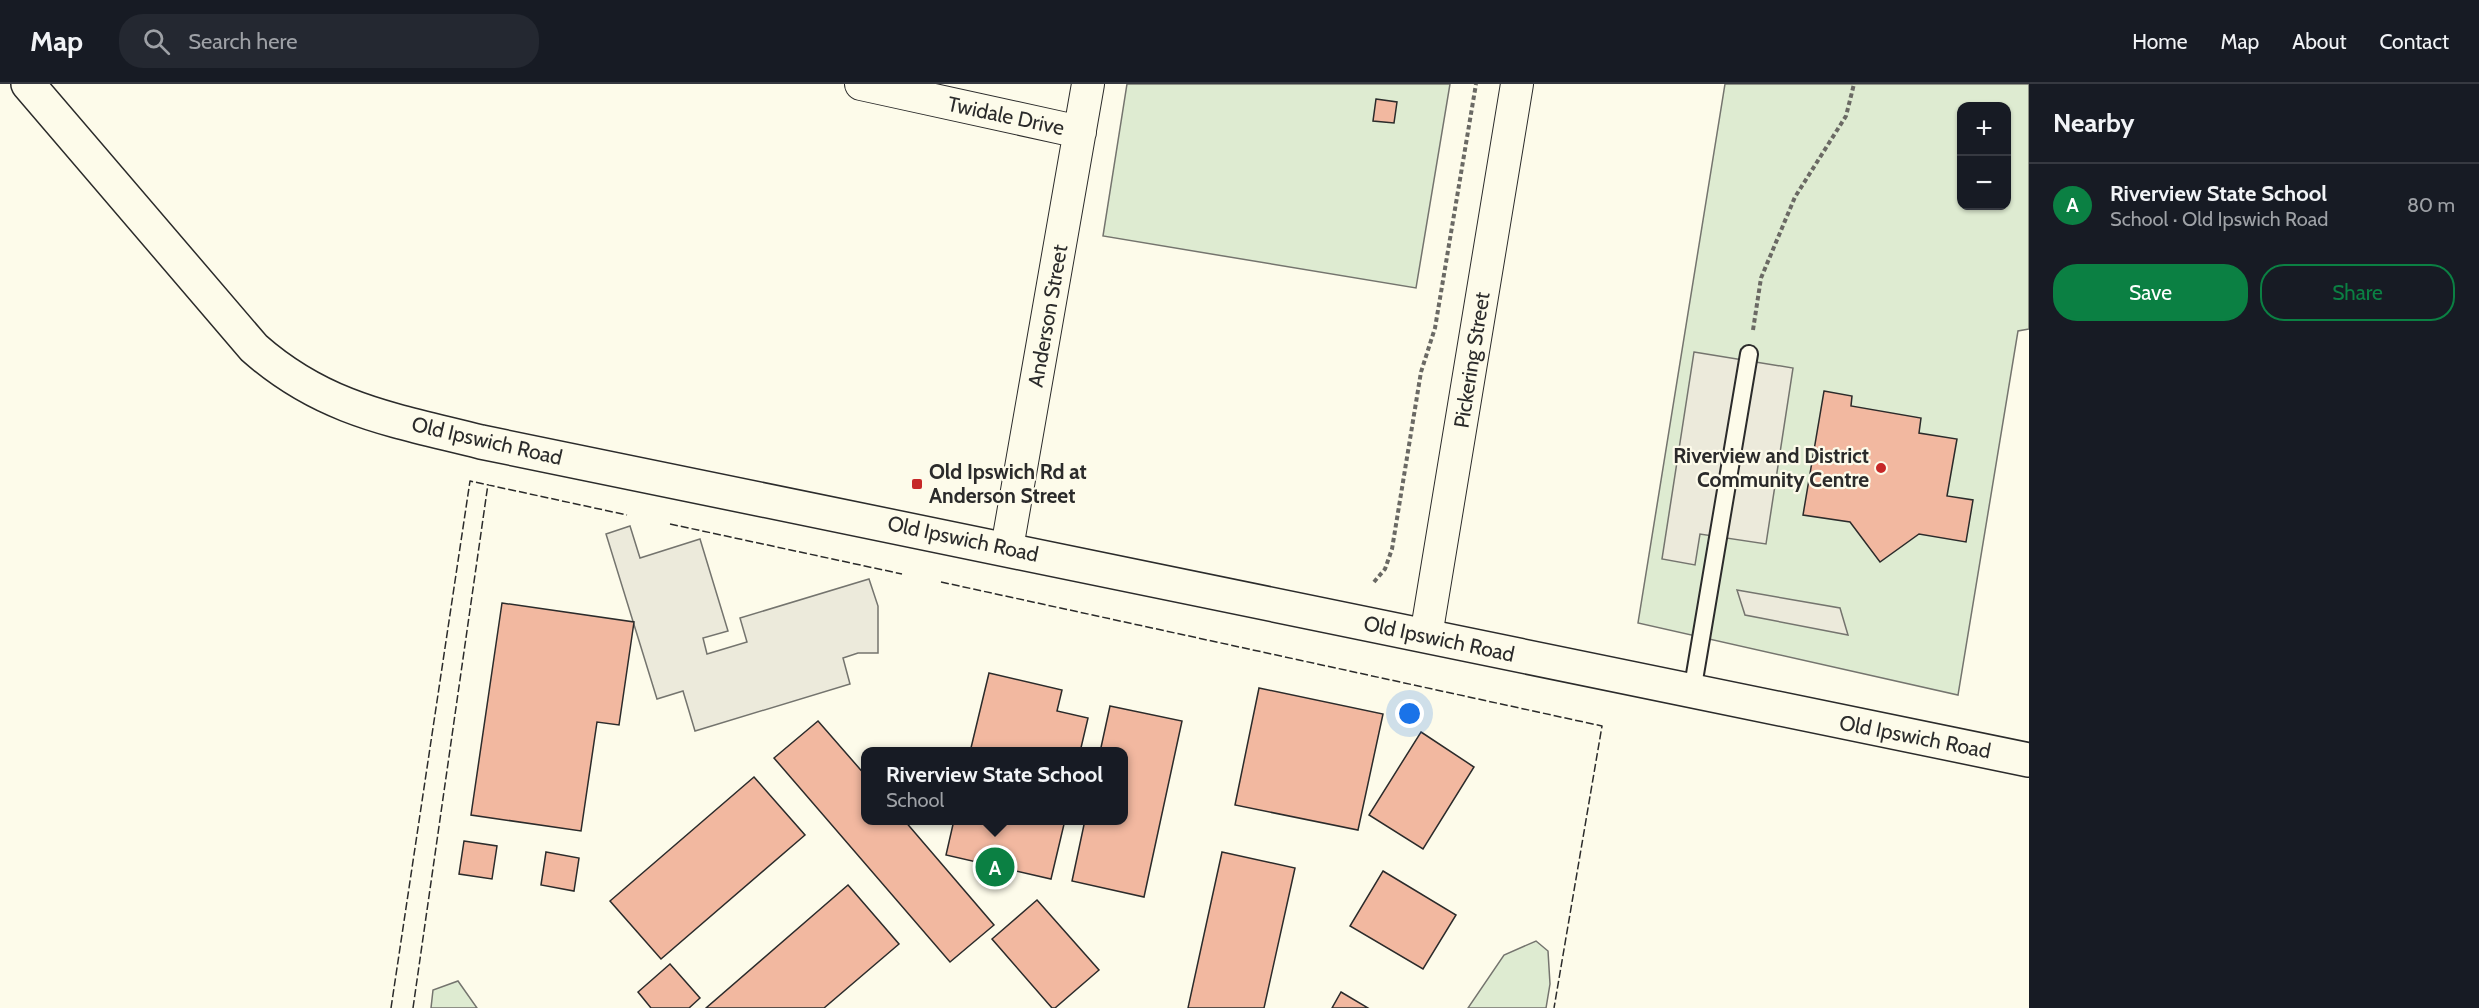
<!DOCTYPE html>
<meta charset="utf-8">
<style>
body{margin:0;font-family:Cabin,sans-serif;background:#242831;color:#f1f3f6}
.controls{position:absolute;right:18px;top:18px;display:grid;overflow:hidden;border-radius:12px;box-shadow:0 2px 4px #0004}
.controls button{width:54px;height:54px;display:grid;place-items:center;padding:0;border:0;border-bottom:2px solid #363941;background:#171b24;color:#f1f3f6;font:30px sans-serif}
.you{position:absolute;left:1410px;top:630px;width:21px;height:21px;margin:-15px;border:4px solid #fff;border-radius:50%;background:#1a73e8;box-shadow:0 0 0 9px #1a73e833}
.badge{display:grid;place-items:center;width:39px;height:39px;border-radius:50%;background:#0b8043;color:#fff;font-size:20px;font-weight:700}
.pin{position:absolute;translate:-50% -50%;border:3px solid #fff;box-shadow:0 2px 6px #0006}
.popup{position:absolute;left:861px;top:663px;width:267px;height:78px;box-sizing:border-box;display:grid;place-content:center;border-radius:12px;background:#171b24;filter:drop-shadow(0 2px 4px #0005);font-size:20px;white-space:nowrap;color:#9ea1a6}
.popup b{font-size:22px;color:#f1f3f6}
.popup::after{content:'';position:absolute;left:50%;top:100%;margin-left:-12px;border:12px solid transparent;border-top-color:#171b24}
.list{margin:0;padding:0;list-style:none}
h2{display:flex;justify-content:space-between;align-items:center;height:78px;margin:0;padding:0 24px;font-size:26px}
h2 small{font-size:20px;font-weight:400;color:#9ea1a6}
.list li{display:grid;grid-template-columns:39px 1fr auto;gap:18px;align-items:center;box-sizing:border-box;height:84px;padding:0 24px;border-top:2px solid #363941}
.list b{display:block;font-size:22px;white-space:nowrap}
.list p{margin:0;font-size:20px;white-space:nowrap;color:#9ea1a6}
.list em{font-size:20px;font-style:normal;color:#9ea1a6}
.actions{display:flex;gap:12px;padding:18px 24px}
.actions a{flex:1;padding:14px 0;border:2px solid #0b8043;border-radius:24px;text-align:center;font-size:21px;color:#0b8043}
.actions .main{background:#0b8043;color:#fff}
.icon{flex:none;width:33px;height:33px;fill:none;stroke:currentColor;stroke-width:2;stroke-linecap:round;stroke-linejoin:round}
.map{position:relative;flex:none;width:2029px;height:924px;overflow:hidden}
header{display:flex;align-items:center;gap:36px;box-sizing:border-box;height:84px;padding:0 30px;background:#171b24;border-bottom:2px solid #363941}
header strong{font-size:28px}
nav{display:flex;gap:33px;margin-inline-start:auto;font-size:21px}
.search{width:420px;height:54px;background:#242831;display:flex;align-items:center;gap:15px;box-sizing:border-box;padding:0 21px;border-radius:24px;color:#9ea1a6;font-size:22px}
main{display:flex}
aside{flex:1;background:#171b24}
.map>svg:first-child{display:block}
.green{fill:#deebd1;stroke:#74746e;stroke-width:1.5;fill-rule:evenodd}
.parking{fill:#eceadb;stroke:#74746e;stroke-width:1.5}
.building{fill:#f2b8a0;stroke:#2b2b2b;stroke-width:1.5}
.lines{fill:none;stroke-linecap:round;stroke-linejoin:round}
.lane-casing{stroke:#2b2b2b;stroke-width:20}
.street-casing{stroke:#2b2b2b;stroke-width:34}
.secondary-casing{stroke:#2b2b2b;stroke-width:36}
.path{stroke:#6a6964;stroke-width:4;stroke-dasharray:4.5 3;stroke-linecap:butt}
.lane{stroke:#fdfbea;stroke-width:16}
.street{stroke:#fdfbea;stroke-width:32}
.secondary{stroke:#fdfbea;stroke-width:33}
.fence{stroke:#2b2b2b;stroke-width:1.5;stroke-dasharray:8 3;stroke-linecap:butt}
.poi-dot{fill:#c62828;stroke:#fdfbea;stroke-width:2}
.labels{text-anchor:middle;stroke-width:4.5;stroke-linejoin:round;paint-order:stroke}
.street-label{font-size:21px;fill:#2b2b2b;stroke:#fdfbea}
.poi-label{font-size:21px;font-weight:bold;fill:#2b2b2b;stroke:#fdfbea;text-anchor:end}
</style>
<header>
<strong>Map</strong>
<div class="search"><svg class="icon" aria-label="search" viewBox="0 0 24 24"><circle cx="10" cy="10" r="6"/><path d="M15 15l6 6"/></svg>Search here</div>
<nav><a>Home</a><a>Map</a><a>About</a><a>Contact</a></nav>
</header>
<main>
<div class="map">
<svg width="2029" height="924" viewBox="0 0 2029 924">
<rect width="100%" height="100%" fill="#fdfbea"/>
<path class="green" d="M1127,0H1450L1416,204L1103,152Z
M1725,0H2029V245L2018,247L1958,611L1638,539ZM1962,22H2006V122H1962Z
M1536,857L1548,867L1550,900L1546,924H1468L1504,871Z
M458,897L477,924H431L433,906Z"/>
<path class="parking" d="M1694,268L1793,284L1766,460L1700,450L1695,481L1662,475Z
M630,442L640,474L700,455L728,547L703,554L707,570L747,558L740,534L869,495L878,522V569H858L843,574L850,600L695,647L683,607L657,615L606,450Z
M1737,506L1840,524L1848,551L1745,531Z"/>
<path class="building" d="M1376,15L1397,18L1394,39L1373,37Z
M1824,307L1852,312L1851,322L1921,334L1919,349L1957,355L1947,412L1973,416L1966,458L1919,450L1880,478L1850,438L1803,431Z
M502,519L634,538L619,641L597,638L581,747L471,731Z
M989,589L1062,606L1057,627L1088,634L1080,668H970Z
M1259,604L1383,630L1358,746L1235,721Z
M1110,622L1182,637L1144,813L1072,797L1085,736H1124V668H1100Z
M818,637L866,692V736H904L994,841L950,878L774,674Z
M1421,648L1474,683L1423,765L1369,731Z
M754,693L805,751L661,875L610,817Z
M954,736H1065L1051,795L946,771Z
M464,757L497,762L492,795L459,790Z
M546,768L579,774L574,807L541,801Z
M1222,768L1295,784L1264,924H1188Z
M1383,787L1456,831L1423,885L1350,842Z
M848,801L899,860L824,924H706Z
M1037,816L1099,886L1055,924H1052L992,855Z
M670,880L700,914L689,924H651L638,908Z
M1341,908L1368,924H1332Z"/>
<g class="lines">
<defs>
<path id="lane" d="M1692,608L1749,270"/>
<path id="street" d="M861,0L1080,48
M1007,464L1088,0
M1426,552L1517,0"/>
<path id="secondary" d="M28,0L254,264C324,326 394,336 481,358L2029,676"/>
</defs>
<use href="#lane" class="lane-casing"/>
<use href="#street" class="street-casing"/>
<use href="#secondary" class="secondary-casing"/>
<path class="path" d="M1753,246L1761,194L1795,113L1846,32L1854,0
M1374,498L1385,485L1392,465L1421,288L1435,244L1476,0"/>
<use href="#lane" class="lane"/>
<use href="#street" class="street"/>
<use href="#secondary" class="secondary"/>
<path class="fence" d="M670,440L902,490
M941,498L1602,642L1554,924
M391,924L470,397L627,431
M413,924L488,400"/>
</g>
<g class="poi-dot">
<circle cx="1881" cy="384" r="6"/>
<rect x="911" y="394" width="12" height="12" rx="3"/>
</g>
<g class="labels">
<g class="street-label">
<text transform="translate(1006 32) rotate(12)" y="7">Twidale Drive</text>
<text transform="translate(1048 232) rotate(-80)" y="7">Anderson Street</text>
<text transform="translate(1472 276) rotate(-81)" y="7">Pickering Street</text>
<text transform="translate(487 357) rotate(13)" y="7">Old Ipswich Road</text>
<text transform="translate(963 455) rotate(12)" y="7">Old Ipswich Road</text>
<text transform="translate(1439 555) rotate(12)" y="7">Old Ipswich Road</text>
<text transform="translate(1915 653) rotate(11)" y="7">Old Ipswich Road</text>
</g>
<g class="poi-label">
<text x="1869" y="379">Riverview and District<tspan x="1869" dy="24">Community Centre</tspan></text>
<text x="929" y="395" text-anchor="start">Old Ipswich Rd at<tspan x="929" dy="24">Anderson Street</tspan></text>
</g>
</g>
</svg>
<div class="controls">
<button>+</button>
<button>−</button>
</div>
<div class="you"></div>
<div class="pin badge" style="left:995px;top:783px">A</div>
<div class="popup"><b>Riverview State School</b>School</div>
</div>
<aside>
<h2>Nearby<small></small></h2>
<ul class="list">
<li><span class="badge">A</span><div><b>Riverview State School</b><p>School · Old Ipswich Road</p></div><em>80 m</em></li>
</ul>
<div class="actions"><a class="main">Save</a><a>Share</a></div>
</aside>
</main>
